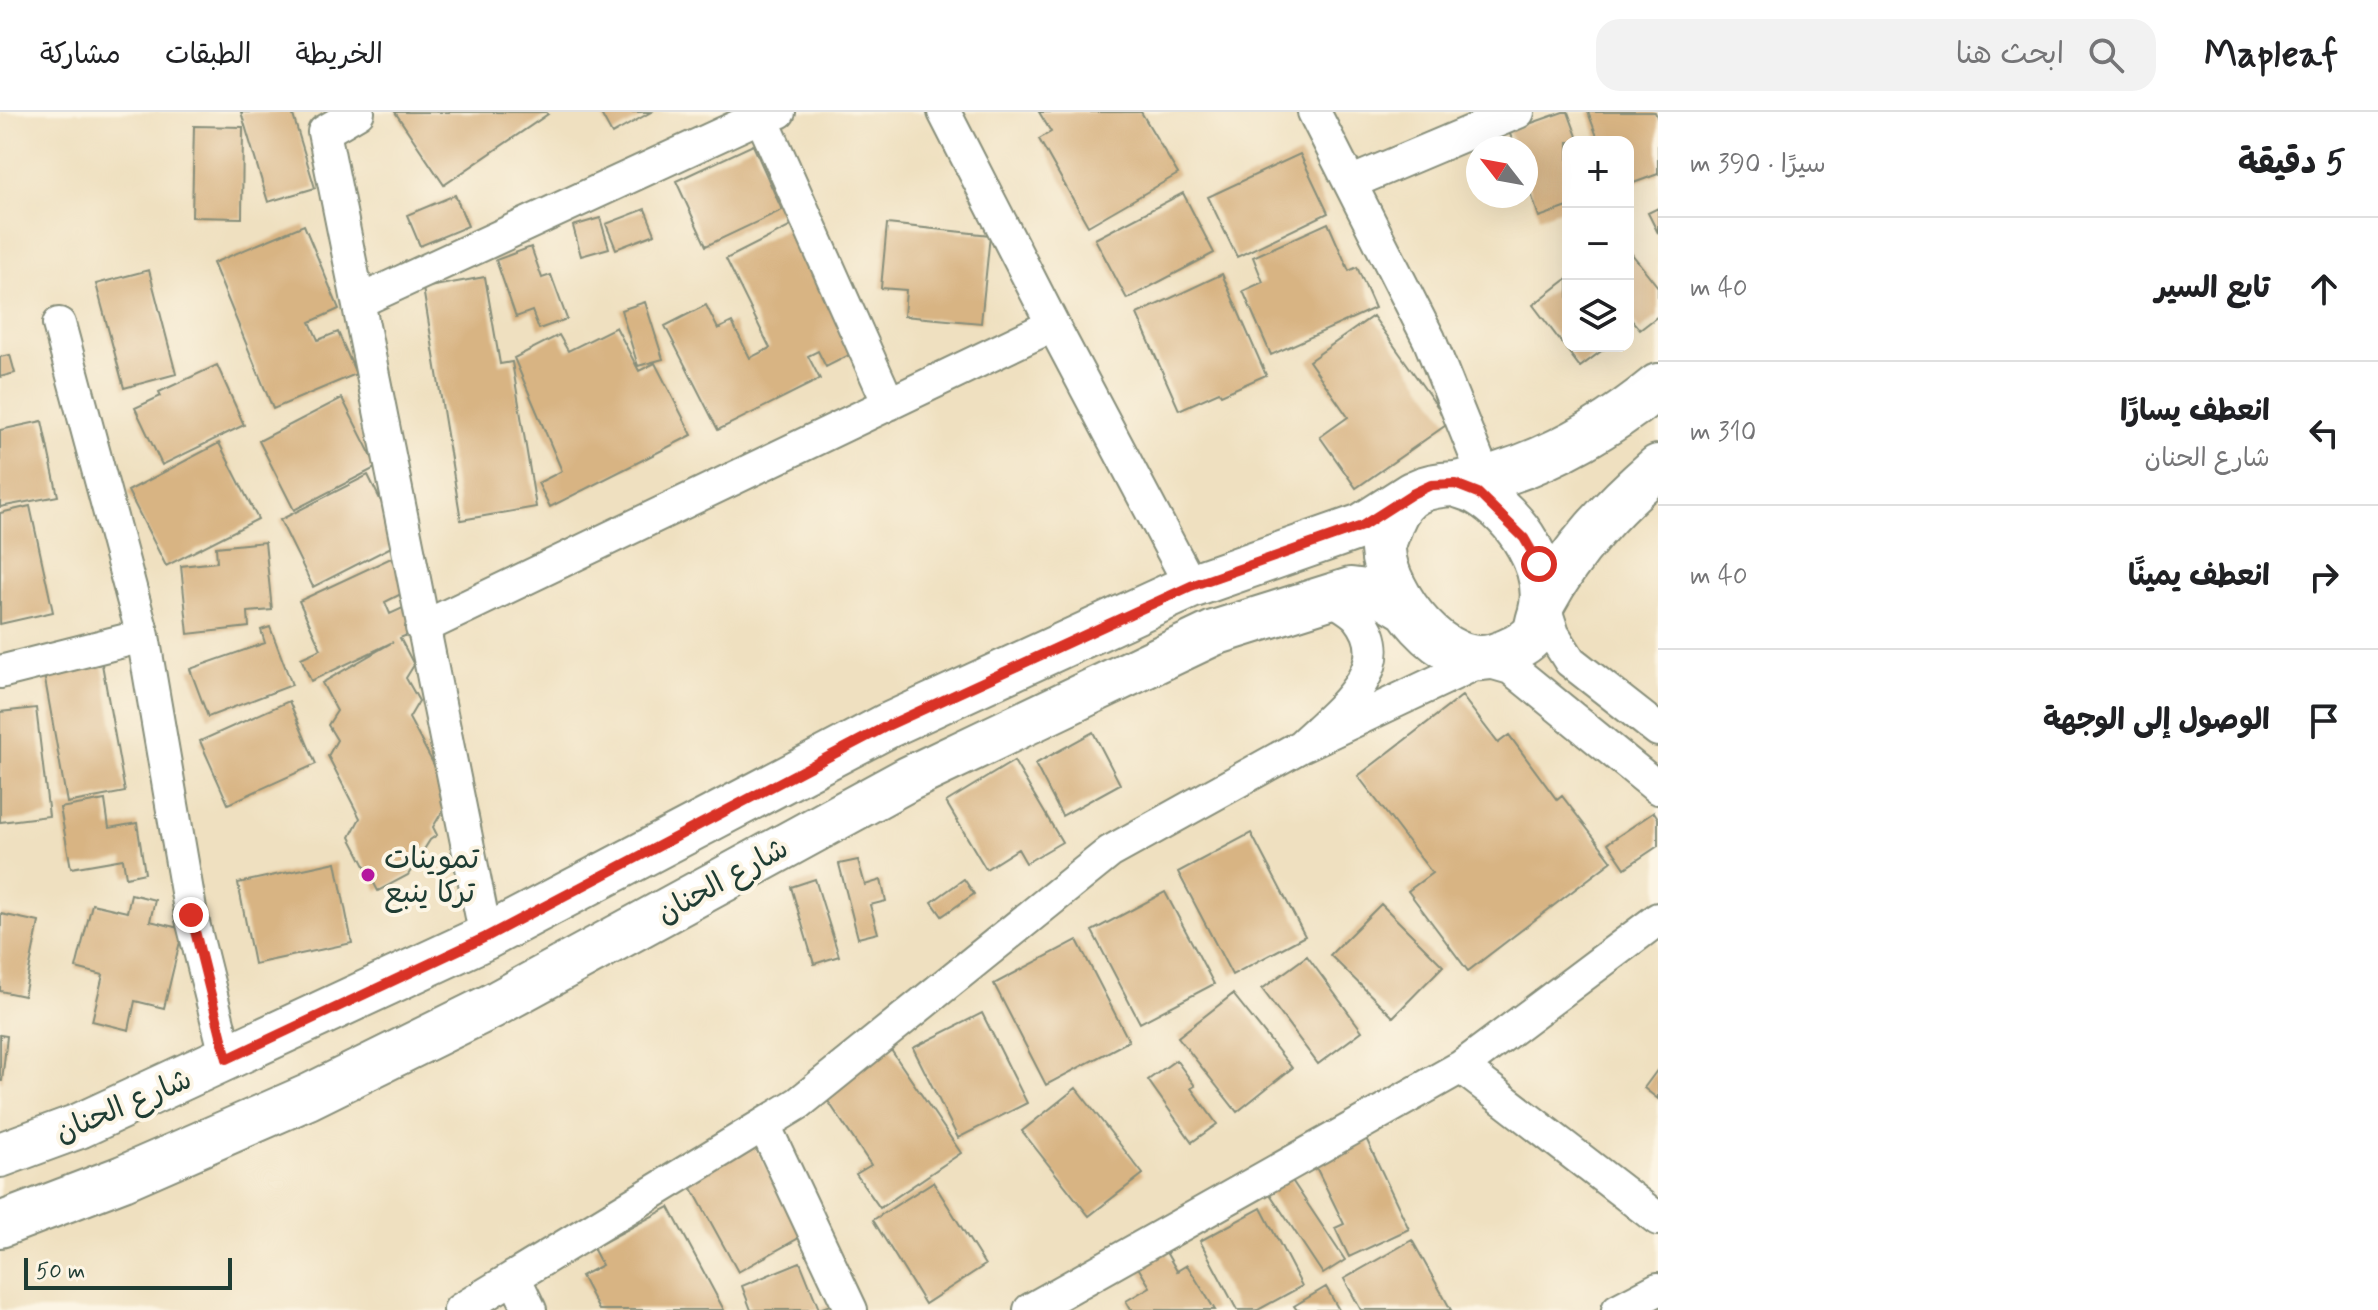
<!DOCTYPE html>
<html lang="ar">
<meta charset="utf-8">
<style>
body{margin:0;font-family:Mynerve,"Playpen Sans Arabic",sans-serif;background:#f2f2f2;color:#202124;direction:rtl}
.controls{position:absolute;right:24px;top:24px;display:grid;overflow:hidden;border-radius:16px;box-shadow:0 8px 32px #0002}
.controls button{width:72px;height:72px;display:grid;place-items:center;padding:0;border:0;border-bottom:2px solid #e0e0e0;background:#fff;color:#202124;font:40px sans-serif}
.compass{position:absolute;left:1466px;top:24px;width:72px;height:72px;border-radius:50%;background:#fff;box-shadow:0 8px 32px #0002;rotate:301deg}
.scale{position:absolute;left:24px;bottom:20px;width:208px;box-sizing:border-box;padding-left:8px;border:4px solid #1f3d34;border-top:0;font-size:22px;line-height:28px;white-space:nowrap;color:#1f3d34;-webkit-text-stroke:6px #fcf5e5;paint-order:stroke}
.stop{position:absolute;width:24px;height:24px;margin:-18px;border:6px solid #d93025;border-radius:50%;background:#fff}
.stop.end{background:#d93025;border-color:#fff;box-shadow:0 2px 8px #0008}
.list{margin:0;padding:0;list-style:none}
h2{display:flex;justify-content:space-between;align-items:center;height:104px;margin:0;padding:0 32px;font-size:34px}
h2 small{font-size:26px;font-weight:400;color:#757577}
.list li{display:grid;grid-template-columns:52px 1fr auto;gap:24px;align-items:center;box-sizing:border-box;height:144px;padding:0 32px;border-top:2px solid #e0e0e0}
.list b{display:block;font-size:30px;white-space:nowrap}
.list p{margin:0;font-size:26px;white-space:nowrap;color:#757577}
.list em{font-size:26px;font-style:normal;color:#757577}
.icon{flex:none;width:44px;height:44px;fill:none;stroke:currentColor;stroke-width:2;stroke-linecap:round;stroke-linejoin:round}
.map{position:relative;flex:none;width:1658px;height:1198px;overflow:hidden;direction:ltr}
header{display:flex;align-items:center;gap:48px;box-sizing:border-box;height:112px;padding:0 40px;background:#fff;border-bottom:2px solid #e0e0e0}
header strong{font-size:38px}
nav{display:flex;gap:44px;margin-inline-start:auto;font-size:28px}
.search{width:560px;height:72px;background:#f2f2f2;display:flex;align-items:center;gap:20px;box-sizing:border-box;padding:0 28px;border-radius:24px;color:#757577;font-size:30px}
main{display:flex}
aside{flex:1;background:#fff}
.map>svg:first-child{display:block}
.building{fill:#d8b483}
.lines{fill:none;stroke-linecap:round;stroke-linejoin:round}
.minor-casing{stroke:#878e7a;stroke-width:36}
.secondary-casing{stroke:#878e7a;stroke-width:48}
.minor{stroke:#fff;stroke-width:32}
.secondary{stroke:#fff;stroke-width:44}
.route{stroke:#d93025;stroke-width:10}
.poi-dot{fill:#b5179e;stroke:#fcf5e5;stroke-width:3}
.labels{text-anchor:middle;stroke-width:8;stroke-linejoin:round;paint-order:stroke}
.poi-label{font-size:30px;fill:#1f3d34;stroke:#fcf5e5;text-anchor:start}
.street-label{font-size:30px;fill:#1f3d34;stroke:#fcf5e5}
</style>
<header>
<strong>Mapleaf</strong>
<div class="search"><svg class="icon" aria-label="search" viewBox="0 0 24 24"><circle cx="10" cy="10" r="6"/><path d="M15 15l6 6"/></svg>ابحث هنا</div>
<nav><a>الخريطة</a><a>الطبقات</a><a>مشاركة</a></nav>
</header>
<main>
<aside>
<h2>5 دقيقة<small>سيرًا · 390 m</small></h2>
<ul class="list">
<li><svg class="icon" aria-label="ahead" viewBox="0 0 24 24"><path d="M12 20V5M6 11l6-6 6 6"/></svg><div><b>تابع السير</b></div><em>40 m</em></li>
<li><svg class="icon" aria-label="left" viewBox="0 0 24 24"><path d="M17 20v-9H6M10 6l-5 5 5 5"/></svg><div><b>انعطف يسارًا</b><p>شارع الحنان</p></div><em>310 m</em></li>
<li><svg class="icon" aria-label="right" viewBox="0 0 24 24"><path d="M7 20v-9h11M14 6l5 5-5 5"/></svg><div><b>انعطف يمينًا</b></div><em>40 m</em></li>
<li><svg class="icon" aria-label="arrive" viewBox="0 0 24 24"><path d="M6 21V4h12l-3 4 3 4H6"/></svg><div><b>الوصول إلى الوجهة</b></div></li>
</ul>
</aside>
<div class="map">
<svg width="1658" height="1198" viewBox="0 0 1658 1198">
<rect width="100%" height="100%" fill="#fcf5e5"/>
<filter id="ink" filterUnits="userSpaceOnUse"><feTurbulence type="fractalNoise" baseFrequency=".0125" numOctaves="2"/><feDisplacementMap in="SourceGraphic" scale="16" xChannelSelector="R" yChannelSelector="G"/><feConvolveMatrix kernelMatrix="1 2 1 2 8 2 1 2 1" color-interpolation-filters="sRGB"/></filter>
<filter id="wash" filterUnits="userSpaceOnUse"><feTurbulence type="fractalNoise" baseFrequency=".006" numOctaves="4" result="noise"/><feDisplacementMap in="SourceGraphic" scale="32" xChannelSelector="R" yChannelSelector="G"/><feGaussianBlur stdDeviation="1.8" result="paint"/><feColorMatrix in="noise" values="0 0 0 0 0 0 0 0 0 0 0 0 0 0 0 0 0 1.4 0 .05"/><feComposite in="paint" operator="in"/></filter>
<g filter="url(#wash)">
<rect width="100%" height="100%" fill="#efe0c0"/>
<g id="blocks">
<path class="building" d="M241,0H292L315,76L268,90Z
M395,0H546L548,2L444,73Z
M600,0H651L612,22Z
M1039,0H1141L1178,62L1088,114L1039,27L1051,20Z
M1563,0H1568L1579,30H1568V95L1539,105L1526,67V36H1515L1509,19Z
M1588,0H1655L1658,7V62L1628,73V30H1599Z
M194,14L243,15L242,106L192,105Z
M753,33L782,98L706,134L676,69Z
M1300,42L1328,101L1237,145L1208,85Z
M1183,81L1214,141L1127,187L1095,127Z
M455,83L468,114L420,134L407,103Z
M1658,96V121L1648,101Z
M645,97L655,122L616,137L606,112Z
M600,106L609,136L581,144L573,114Z
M1328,111L1349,159L1357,155L1375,196L1271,243L1243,179L1263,170L1253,145Z
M887,112L990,123L981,211L904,204L906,178L881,176Z
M304,113L339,197L310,210L318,228L338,220L356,262L273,297L213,151Z
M793,113L857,239L826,255L818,239L808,244L820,267L718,318L665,214L706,193L718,217L732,210L750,246L770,236L726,147Z
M531,135L542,166L551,163L567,207L539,217L532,199L516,205L496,148Z
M1628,137L1658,175V204L1640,218L1628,204Z
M149,158L176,262L124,276L96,172Z
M1222,162L1266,263L1221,283L1219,280L1179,298L1137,202Z
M485,165L500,252L512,250L536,395L461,408L423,176Z
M1568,166V234H1608L1580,255L1533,193Z
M645,190L663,247L638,254L621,198Z
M1373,204L1449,311L1356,376L1320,325L1348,305L1309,249Z
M616,215L639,259L655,251L692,323L550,395L538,371L562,359L514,246L559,223L568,239Z
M10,243L15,261L0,265V245Z
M217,253L244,313L162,353L135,296L161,284L159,280Z
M342,286L377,355L294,398L259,329Z
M42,309L58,384L0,395V318Z
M219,331L258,407L166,454L128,379Z
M368,363L401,430L313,475L280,408Z
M30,394L53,500L0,512V401Z
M265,430L272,498L248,500L249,515L188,522L181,454L217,450L216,435Z
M391,446L407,479L385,490L390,502L405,495L416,519L400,526L414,553L406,566L419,589L409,606L451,685L433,715L437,723L430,728L408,763L378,779L350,725L360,706L328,644L337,628L328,613L337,599L322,571L393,530L311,569L301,546L321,537L299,489Z
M270,515L292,573L208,605L190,557L265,531L261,518Z
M102,552L125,680L67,691L44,562Z
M1462,584L1498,631L1509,623L1557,688L1562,684L1612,749L1468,859L1408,779L1432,761L1358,664Z
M289,589L316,652L228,692L200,629Z
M36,596L49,704L0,710V600Z
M1093,620L1120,672L1062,704L1035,652Z
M1014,649L1062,730L1026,751L1018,737L986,757L946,690Z
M105,688L109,716L137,711L145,761L126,765L123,747L71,756L60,696Z
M1654,700L1658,706V734L1625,756L1608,731Z
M1251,721L1305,824L1232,863L1178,760Z
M858,748L865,773L881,768L886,789L870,793L878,821L858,826L839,752Z
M336,750L352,831L254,852L238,771Z
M815,767L839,844L814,852L791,775Z
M964,767L974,782L942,804L932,790Z
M1165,780L1214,872L1140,911L1092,819Z
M131,782L155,788L150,809L183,817L164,896L135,889L129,918L92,909L103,863L76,856L92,792L127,800Z
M1381,792L1443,854L1393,905L1330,843Z
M1,802L39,810L24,884L0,879Z
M1077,828L1129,929L1046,973L994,872Z
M1307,844L1362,919L1318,952L1262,877Z
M1233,882L1292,956L1237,1000L1178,925Z
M982,901L1027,991L958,1026L913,936Z
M0,923L7,924L2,969H0Z
M889,935L961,1041L880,1096L856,1062L871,1053L822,980Z
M1176,948L1195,974L1191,976L1217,1012L1192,1030L1148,968Z
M1658,957V987L1644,976Z
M1076,976L1143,1062L1089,1104L1022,1019Z
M1364,1022L1409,1117L1349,1145L1335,1116L1344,1112L1312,1047Z
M754,1033L804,1123L738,1160L688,1069Z
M1289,1064L1345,1148L1323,1162L1268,1079Z
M933,1070L985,1153L925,1192L873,1108Z
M669,1095L724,1198H599L581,1164L602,1153L593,1136Z
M1261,1096L1302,1174L1258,1198H1237L1200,1129Z
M1412,1128L1451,1198H1361L1344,1167Z
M1163,1135L1177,1159L1187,1153L1215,1198H1131L1126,1189L1150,1175L1136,1152Z
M800,1150L819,1197L833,1192L835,1198H751L742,1174Z
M1326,1175L1339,1198H1297L1294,1194Z"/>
</g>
</g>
<g filter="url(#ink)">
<use href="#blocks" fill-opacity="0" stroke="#878e7a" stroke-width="2"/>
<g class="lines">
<defs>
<path id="minor" d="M358,0L324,20L486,825
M759,0L889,292
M944,0L1053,213L1191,474
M1314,0L1429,227L1487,371
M1350,71L1518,0
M360,189L761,4L779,0
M59,212L143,524L191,803L227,947
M1329,484C1338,491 1352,497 1359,506C1399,556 1333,603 1301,634L1483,548L1511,556L1658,676
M1543,491L1553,522L1570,549L1658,618
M422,516L1053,213
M0,560L143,524
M1461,955L1658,1107
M764,1013L851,1198
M514,1165L530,1198
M460,1198L799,991L1110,740L1301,634
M1030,1198L1461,955L1658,807
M1618,1198L1658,1177"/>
<path id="secondary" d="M1455,372C1462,375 1471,377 1478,381C1516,404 1553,457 1540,503C1538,508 1537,516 1535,520C1527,532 1507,540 1494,544C1444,560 1385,482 1383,438C1383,429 1389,418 1392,409C1404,379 1426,373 1455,372Z
M1455,372C1469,369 1484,367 1498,363C1556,345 1612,312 1658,274
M1543,491C1572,437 1612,395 1658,355
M0,1043L79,1014L486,825L887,614L1191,474L1362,414L1412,382
M0,1113L123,1066L308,985L492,894L908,667L1214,521L1351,478L1382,482L1407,497"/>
</defs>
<use href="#minor" class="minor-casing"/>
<use href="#secondary" class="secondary-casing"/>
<use href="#minor" class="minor"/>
<use href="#secondary" class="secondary"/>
</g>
</g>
<g class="lines" filter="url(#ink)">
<path class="route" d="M191,803L227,947L486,825L887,614L1191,474L1362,414L1412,382L1431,373L1455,372L1478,381L1524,426L1539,452"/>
</g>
<circle class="poi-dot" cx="368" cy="763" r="8"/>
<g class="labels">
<g class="poi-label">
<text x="384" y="756">تموينات<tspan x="384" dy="34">تركا ينبع</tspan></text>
</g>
<g class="street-label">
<text transform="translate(722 768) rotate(-29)" y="10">شارع الحنان</text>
<text transform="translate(123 993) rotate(-23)" y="10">شارع الحنان</text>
</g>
</g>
</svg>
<div class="controls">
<button>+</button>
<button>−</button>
<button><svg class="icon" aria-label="layers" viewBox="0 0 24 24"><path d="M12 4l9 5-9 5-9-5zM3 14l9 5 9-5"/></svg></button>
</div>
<svg class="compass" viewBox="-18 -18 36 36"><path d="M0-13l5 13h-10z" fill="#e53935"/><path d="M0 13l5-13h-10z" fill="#757577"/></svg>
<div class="scale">50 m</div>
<div class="stop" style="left:1539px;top:452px"></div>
<div class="stop end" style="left:191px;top:803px"></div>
</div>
</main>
